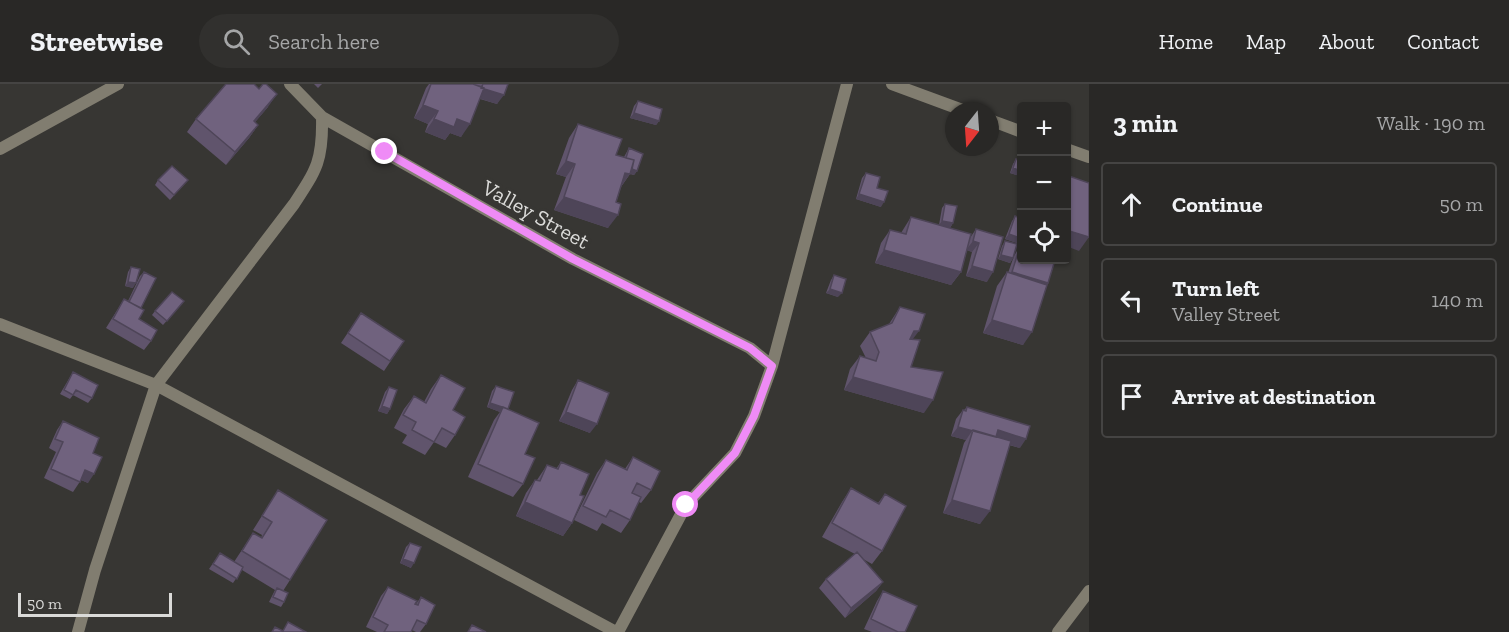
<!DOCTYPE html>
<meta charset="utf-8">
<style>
body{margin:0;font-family:"Zilla Slab",serif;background:#31302e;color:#f1f3f6}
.controls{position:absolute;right:18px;top:18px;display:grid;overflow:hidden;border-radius:6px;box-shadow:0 2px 4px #0004}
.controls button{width:54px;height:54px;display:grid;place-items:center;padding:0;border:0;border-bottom:2px solid #454443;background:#292826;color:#f1f3f6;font:30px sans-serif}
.compass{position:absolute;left:945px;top:18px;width:54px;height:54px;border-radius:50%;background:#292826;box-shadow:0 2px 4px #0004;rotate:197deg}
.scale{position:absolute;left:18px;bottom:15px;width:154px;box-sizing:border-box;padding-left:6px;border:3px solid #dadad8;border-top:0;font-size:16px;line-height:21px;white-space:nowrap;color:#dadad8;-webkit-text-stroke:4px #373633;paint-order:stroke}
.stop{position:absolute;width:18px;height:18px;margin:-14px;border:4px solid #ef8bf6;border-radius:50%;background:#fff}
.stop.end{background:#ef8bf6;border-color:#fff;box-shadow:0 2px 6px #0008}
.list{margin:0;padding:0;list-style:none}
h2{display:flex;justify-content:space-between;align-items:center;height:78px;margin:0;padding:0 24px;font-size:26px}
h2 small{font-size:20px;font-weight:400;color:#a5a6a7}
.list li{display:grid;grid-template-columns:39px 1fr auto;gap:18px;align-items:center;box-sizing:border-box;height:84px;margin:0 12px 12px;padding:0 12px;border:2px solid #454443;border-radius:6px}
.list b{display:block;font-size:22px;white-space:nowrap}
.list p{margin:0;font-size:20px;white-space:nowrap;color:#a5a6a7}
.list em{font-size:20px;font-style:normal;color:#a5a6a7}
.icon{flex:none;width:33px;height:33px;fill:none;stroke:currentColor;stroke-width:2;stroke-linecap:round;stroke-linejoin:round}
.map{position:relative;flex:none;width:1089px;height:548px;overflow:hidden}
header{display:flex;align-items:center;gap:36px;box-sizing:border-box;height:84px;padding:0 30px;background:#292826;border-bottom:2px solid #454443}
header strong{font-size:28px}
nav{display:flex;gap:33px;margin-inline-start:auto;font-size:21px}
.search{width:420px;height:54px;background:#31302e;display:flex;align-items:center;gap:15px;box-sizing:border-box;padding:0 21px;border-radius:33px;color:#a5a6a7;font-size:22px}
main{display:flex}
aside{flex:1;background:#292826}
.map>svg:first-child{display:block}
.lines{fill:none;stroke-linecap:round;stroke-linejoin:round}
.minor{stroke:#817d70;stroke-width:12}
.wall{fill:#60546c}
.shaded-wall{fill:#4e4558}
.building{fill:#70627e;stroke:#4e4558;stroke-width:1.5}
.route{stroke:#ef8bf6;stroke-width:8}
.labels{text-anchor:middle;stroke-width:6;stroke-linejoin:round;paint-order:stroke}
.street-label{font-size:22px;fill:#dadad8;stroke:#373633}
</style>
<header>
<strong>Streetwise</strong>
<div class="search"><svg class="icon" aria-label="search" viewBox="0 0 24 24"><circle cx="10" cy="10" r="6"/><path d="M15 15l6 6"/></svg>Search here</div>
<nav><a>Home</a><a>Map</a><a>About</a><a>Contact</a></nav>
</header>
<main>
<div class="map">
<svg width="1089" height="548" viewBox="0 0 1089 548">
<rect width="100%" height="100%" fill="#373633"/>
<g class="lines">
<path class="minor" d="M290,0L322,33L573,175L750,264L772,282
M892,0L965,27
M990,36L1022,48
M0,65L118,0
M1066,65L1089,73
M0,240L156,301L616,548
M78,548L95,486L156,301L294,120C317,85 323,76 322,33
M618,548L686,421L735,369L754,332L772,282L847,0
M1058,548L1089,507"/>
</g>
<path class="wall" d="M314,0H322L318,4Z
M429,0H508L497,20L480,15L461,53L450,49L445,56L425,48L428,40L414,34L426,4Z
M638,17L659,37L656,41L630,34L634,22Z
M268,23L255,38L258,41L249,54L226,81L187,48L196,35Z
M578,40L616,71L624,73L629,64L637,87L634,91L630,90L621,103L608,144L554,126L566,93L556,90L569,54Z
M1016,75L1022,77V90L1020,92L1010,89L1013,80Z
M866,89L877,104L881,123L856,115L862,94Z
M158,96H188L170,116L155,101Z
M945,120L953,139L950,144L970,154L976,145L987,198L966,192L972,168L967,166L961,188L951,201L875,179L881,159L890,146L901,149L911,133L939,141L942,124Z
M1015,133L1017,159L1005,155L1012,137Z
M1005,157L1013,174L1010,179L998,175L1002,162Z
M1020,162L1048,199L1023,261L983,249L997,202L1007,188L1008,189L1014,172Z
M131,183L133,204L125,202L128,188Z
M144,188L141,224L139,235L151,257L144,266L106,244L124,215L128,217L140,192Z
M834,191L838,213L826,209L831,196Z
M180,222L163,241L152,231L155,227Z
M900,223L913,255L911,283L924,329L844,306L850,285L860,272L866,274L860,262L870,248L889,240Z
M361,229L404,257L384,287L341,259Z
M73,288L92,314L88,319L73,311L70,315L60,310Z
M441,291L453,326L455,351L446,364L434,358L425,371L402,359L407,351L394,344L404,325L414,312L424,318L431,305Z
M578,296L590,349L559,337L572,306Z
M496,302L508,325L525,370L523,400L513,413L468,393L494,336L500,328L487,323L492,307Z
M389,303L390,325L387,330L378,327L385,308Z
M967,323L1020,364L1009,361L980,440L943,429L964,359L966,356L951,352L956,335L963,326H964Z
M63,337L93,369L88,399L81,396L73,408L44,394L56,368L49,364L57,346Z
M633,373L651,406L641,419L639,418L630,436L621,449L602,439L597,447L574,436L597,389L606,376L625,385Z
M561,378L580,411L572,439L563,452L516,432L526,409L535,396H537L547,381L556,385Z
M851,404L878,419L885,410L882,467L872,480L863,475L883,498L876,507L845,534L819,504L826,495L855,470L822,453L842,418Z
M278,406L290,496L283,507L284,518L281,523L269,518L275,506L242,486L233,499L209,485L220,469L234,478L253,449L261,454L262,451L253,446Z
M410,459L411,484L400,479L406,463Z
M388,503L416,520L421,513L426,540L420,548H416L412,546L411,548H377L366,543L381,512Z
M883,507L905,548H872L864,545L877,517Z"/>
<path class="shaded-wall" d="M481,4L504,11L497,20L475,13Z
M277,10L268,23L245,50L254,37Z
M423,21L438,27L428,40L414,34Z
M634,29L659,37L656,41L630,34Z
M434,35H457L470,40L461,53L450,49L445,56L425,48Z
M258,41L249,54L226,81L235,68Z
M566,77L575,80L566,93L556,90Z
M623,81L637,87L634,91L620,86Z
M1013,84L1022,87V90L1020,92L1010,89Z
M625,89L630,90L620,104Z
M859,110L884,118L881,123L856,115Z
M564,113L618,131L608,144L554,126Z
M942,137L953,139L950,144L938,142Z
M1066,146L1089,153L1079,167L1066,162Z
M1009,150L1020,154L1017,159L1005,155Z
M973,157L979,159L972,168L966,166Z
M884,166L961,188L951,201L875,179Z
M1001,171L1013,174L1010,179L998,175Z
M972,182L993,188L987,198L966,192Z
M1012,188L1048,199L1041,209L1006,197Z
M128,198L136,199L133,204L125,202Z
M830,205L842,209L838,213L826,209Z
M992,236L1032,248L1023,261L983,249Z
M914,247H919L909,260H904Z
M853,293L933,316L924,329L844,306Z
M490,319L503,323L500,328L487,323Z
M382,322L390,325L387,330L378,327Z
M566,328L597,340L590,349L559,337Z
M958,343L972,347L966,356L951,352Z
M998,346L1026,355L1020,364L994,356Z
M85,386L94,390L88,399L79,395Z
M952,416L990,427L980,440L943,429Z
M525,418L572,439L563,452L516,432Z
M403,475L414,479L411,484L400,479Z
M883,498L876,507L845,534L851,524Z"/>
<path class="building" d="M226,0H254L259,5L263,0H266L277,10L254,37L258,41L235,68L196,35Z
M431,0H473L484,4L470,40L457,35L454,43L434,35L438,27L423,21Z
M483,0H482H508L504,11L481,4Z
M638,17L662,25L659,37L634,29Z
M578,40L622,55L616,71L634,76L630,90L625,89L616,118L621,120L618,131L564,113L575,80L566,77Z
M629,64L643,70L637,87L632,85L634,76L626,74Z
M1016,75L1022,77V87L1013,84Z
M172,82L188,96L174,111L158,96Z
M866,89L880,93L877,104L888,107L884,118L859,110Z
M1066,91L1089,99V153L1066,146Z
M945,120L957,122L953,139L942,137Z
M1015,132L1022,135V150L1020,154L1009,150Z
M911,133L971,150L961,188L884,166L890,146L906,150Z
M976,145L1003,153L993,188L972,182L979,159L973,157Z
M1005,157L1017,160L1013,174L1001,171Z
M1020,162L1022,163V176H1055L1048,199L1012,188Z
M131,183L140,185L136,199L128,198Z
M144,188L156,194L141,224L129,218Z
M1007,188L1047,201L1032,248L992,236Z
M834,191L846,195L842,209L830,205Z
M172,208L184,217L167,237L155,227Z
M124,215L144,226L139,235L157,246L151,257L113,235Z
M900,223L925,230L919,247H914L910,255L920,256L911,283L943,288L933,316L853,293L860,272L876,277L879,268L870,248L892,239Z
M361,229L404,257L390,277L348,249Z
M73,288L98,301L92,314L76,306L73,311L64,306Z
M441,291L465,304L453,326L465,333L455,351L442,344L434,358L412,346L416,338L403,331L414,312L426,319Z
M578,296L609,309L597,340L566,328Z
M496,302L514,308L508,325L490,319Z
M389,303L397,306L390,325L382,322Z
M503,323L539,339L525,370L535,374L523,400L478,380Z
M967,323L1030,342L1026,355L998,346L996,353L958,343L963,326L966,327Z
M63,337L99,354L93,369L102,373L94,390L85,386L80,398L51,385L63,358L55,355Z
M973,346L1011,357L990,427L952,416Z
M633,373L660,387L651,406L637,399L632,409L641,413L630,436L610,426L606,433L583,422L606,376L627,386Z
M561,378L589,390L580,411L584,412L572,439L525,418L535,396L540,397L547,381L558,385Z
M851,404L879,420L885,410L906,422L882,467L832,439Z
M278,406L327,436L290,496L242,467L253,449L262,454L272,438L262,432Z
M410,459L421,463L414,479L403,475Z
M857,468L883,498L851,524L826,495Z
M220,469L243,483L237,495L213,480Z
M388,503L417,517L415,520L418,521L421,513L435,521L426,540L417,536L411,548H384L388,541L373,533Z
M277,504L288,509L284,518L273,513Z
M883,507L917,522L905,548H898L871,535Z
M288,538L306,548H272L275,543L283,547Z
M472,541L486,548H468Z"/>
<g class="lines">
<path class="route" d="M385,68L573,175L750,264L772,282L754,332L735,369L686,421"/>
</g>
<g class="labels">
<g class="street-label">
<text transform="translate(536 130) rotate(29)" y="8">Valley Street</text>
</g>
</g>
</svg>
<div class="controls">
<button>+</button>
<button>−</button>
<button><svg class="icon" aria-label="locate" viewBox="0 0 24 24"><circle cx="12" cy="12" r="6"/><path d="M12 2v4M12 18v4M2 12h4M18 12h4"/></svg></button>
</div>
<svg class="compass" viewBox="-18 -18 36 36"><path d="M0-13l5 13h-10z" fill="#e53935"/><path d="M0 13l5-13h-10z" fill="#a5a6a7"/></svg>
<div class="scale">50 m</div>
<div class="stop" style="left:686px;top:421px"></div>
<div class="stop end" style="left:385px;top:68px"></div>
</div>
<aside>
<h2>3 min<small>Walk · 190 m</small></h2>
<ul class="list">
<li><svg class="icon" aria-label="ahead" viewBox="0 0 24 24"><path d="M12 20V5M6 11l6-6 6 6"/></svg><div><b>Continue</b></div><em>50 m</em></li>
<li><svg class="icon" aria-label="left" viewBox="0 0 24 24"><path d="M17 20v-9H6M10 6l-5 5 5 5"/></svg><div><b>Turn left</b><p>Valley Street</p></div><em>140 m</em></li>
<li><svg class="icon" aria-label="arrive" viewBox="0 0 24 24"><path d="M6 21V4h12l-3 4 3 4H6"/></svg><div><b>Arrive at destination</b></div></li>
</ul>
</aside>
</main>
